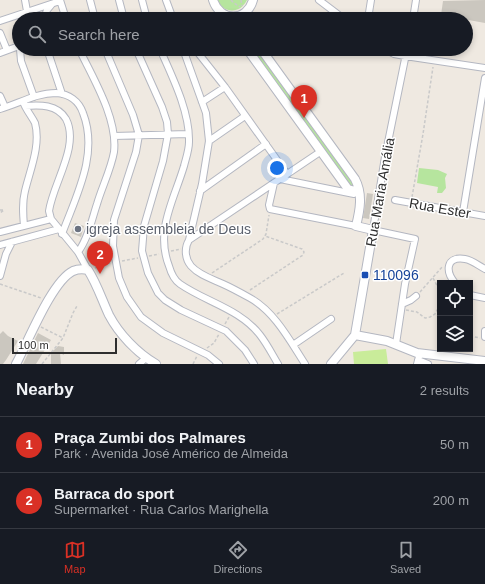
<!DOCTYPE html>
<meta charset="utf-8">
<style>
body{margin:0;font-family:Helvetica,sans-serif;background:#20242c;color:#f1f3f6}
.controls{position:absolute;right:12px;bottom:12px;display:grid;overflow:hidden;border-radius:0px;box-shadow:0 2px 6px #0003}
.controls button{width:36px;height:36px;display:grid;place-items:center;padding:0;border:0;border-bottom:1px solid #363941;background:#171b24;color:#f1f3f6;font:20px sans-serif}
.scale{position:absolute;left:12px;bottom:10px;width:105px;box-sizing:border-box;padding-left:4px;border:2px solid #2e2e2e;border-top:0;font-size:11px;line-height:14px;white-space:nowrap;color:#2e2e2e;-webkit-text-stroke:3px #fff;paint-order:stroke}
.you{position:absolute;left:277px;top:168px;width:14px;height:14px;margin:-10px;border:3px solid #fff;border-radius:50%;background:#1a73e8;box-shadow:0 0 0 6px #1a73e833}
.badge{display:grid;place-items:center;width:26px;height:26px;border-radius:50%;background:#d93025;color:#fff;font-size:13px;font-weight:700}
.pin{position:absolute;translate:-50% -33px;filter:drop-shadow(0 1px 2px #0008)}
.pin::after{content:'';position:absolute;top:21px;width:14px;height:12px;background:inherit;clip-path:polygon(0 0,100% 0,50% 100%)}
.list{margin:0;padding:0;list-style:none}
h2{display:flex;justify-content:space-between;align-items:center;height:52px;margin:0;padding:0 16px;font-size:17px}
h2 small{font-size:13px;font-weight:400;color:#9ea1a6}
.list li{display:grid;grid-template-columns:26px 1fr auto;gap:12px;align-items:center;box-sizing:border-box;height:56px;padding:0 16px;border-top:1px solid #363941}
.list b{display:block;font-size:15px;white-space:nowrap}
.list p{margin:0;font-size:13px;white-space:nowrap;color:#9ea1a6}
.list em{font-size:13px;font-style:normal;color:#9ea1a6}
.icon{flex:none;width:22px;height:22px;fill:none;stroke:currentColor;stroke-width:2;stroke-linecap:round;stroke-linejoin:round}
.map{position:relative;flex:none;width:485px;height:364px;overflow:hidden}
.search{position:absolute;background:#171b24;box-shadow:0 2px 6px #0003;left:12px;right:12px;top:12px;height:44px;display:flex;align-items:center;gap:10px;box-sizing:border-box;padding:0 14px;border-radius:22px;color:#9ea1a6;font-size:15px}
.sheet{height:164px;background:#171b24}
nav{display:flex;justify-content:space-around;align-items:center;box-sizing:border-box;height:56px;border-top:1px solid #363941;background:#171b24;font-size:11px;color:#9ea1a6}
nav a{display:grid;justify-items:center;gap:2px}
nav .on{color:#d93025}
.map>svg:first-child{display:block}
.green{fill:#b6e59e}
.pitch{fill:#c9ec9a}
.building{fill:#cbc7bf}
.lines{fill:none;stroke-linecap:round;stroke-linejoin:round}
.minor-casing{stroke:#b4b7c1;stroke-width:8}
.tertiary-casing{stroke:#b4b7c1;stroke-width:10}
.path{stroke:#c9c9c9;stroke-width:1.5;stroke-dasharray:3 2;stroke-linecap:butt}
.minor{stroke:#fff;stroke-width:6}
.tertiary{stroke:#fff;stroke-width:8}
.worship-dot{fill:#6b7280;stroke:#fff;stroke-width:1.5}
.transit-dot{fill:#1a4fb4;stroke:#fff;stroke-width:1.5}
.labels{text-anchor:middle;stroke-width:3;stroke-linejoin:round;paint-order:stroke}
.street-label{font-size:14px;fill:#2e2e2e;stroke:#fff}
.worship-label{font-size:14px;fill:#5b616d;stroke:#fff;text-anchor:start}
.transit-label{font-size:14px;fill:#164399;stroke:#fff;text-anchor:start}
</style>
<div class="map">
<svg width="485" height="364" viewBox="0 0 485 364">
<rect width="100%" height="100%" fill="#efe9e1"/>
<path class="green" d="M217,0H247C240,14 224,14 217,0Z
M250,49H259L356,184L353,190Z
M419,168L438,170L447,174L445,178L446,188L442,193H437L438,187L417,183Z"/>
<path class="pitch" d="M386,349L388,364H354L353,352Z"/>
<path class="building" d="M485,0V23L441,15L443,1Z
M367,193L373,194L369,219L363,218Z
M75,223L84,226L81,237L71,233Z
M3,331L8,336L18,341L6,360L3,364H0V334Z
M38,333L51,340L36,364H23Z
M58,346L64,347V355L60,353L61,364H51V353Z"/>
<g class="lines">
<defs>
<path id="minor" d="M25,0L27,11
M60,0L66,19
M90,0L95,19
M119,0L124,19
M142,0L147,19
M166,0L173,19
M319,0L344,19
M44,19L47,10L52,4
M368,19L371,0
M413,19L416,0
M0,21L60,1
M0,33L7,50
M20,49L21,61L34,97
M47,49L62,94
M105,49L133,115L139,135L136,152L114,220L113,246L119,278L127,297L141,317L163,333L208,355L219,364
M136,49L162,107L167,122L168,134L163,161L144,226L142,251L148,273L158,293L165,300L181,310L226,331L245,350L254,364
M160,49C172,76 190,112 189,142C189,150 186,158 184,166C174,200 155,230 169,266C171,273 174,280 180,284C206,302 240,309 260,335C267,344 272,354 278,364
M183,49L206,113L209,141L202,184L189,240C184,248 185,259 191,266C199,275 212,279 223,284C232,288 241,293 250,298C275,312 290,341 305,364
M195,49L225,87L287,174
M384,49L394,54L405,56L485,68
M0,53L19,46
M0,96L5,107
M202,102L225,87
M25,106C40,105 57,104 66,119C80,146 53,183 49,211L51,219L78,252L88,270
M0,109C18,104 36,93 56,93C69,94 79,101 83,113C99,154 76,196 62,234
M114,136L188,134
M209,141L245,116
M280,179L354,194
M274,183L269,205L270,209L356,226
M200,191L266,144
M395,200L485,216
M463,212L485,78
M24,226C23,214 22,203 25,191C30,170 41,145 35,123C32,117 27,111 24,104
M0,232L51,219
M189,240L320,152
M0,245L59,229
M78,252C88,239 92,219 97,204C102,187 111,169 114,152C118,119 93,78 79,49
M0,276L6,254L12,242
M455,283C445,271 446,256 465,259C472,260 479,266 485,269
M470,295L485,298
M402,304L411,300L416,296
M485,331V337
M396,344L405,284L415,239L373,230L385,157L407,49
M293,345L331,319
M418,360L428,364
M139,364L146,358
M417,364L420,353"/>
<path id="tertiary" d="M213,0C220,22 247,22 253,0
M247,49L348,189L359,192
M261,49L355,179C363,194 360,210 356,226L373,230L355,335L331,364
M355,335L387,341L417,353L485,361
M16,364C28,342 52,281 73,271C78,269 83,269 88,270C97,284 102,300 109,315C119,334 137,353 156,364"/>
</defs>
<use href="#minor" class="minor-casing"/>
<use href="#tertiary" class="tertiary-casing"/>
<path class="path" d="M231,0L234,3L240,7
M241,0L242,6
M412,197L423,134L433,67
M0,210H4L0,213
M171,251L181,249
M149,256L159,254
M122,261L138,258
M95,268L110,263
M212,273L263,239L266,234L269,215
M433,278L440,291
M0,284L41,298
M250,290L303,255L304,252L302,249L265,236
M420,292L443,266
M406,310L417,312L425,318L430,317L435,314L440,305
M277,314L344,273
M225,324L229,317
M41,327L63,338
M470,336L480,338
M207,348L214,343L219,334
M42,364L63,338L73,313L77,306
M193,364L197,356"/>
<use href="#minor" class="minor"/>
<use href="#tertiary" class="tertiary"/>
</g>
<circle class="worship-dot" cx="78" cy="229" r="4"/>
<rect class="transit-dot" x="361" y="271" width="8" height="8" rx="2"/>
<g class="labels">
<g class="street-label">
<text transform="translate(380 192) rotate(-80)" y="5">Rua Maria Amália</text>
<text transform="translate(440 208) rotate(10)" y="5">Rua Ester</text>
</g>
<g class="worship-label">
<text x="86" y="234">igreja assembleia de Deus</text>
</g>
<g class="transit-label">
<text x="373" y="280">110096</text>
</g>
</g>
</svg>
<div class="controls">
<button><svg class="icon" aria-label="locate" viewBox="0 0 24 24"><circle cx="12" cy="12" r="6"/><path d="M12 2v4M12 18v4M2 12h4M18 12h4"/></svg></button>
<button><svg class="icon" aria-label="layers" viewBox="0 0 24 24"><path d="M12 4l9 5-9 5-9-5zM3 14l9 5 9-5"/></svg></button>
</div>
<div class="scale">100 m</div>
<div class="you"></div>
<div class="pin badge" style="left:304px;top:118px">1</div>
<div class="pin badge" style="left:100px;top:274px">2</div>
<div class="search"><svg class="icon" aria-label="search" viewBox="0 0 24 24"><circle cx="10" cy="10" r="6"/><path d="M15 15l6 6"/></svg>Search here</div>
</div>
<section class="sheet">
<h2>Nearby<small>2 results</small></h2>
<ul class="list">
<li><span class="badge">1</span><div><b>Praça Zumbi dos Palmares</b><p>Park · Avenida José Américo de Almeida</p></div><em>50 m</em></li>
<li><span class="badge">2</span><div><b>Barraca do sport</b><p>Supermarket · Rua Carlos Marighella</p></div><em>200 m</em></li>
</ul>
</section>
<nav>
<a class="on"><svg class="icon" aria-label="map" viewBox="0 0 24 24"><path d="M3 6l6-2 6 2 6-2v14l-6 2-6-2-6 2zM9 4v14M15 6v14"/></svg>Map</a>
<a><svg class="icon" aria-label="directions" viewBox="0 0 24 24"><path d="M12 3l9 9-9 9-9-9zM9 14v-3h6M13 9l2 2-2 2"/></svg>Directions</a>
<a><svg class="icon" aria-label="saved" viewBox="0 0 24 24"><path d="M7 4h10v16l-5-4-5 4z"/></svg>Saved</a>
</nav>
